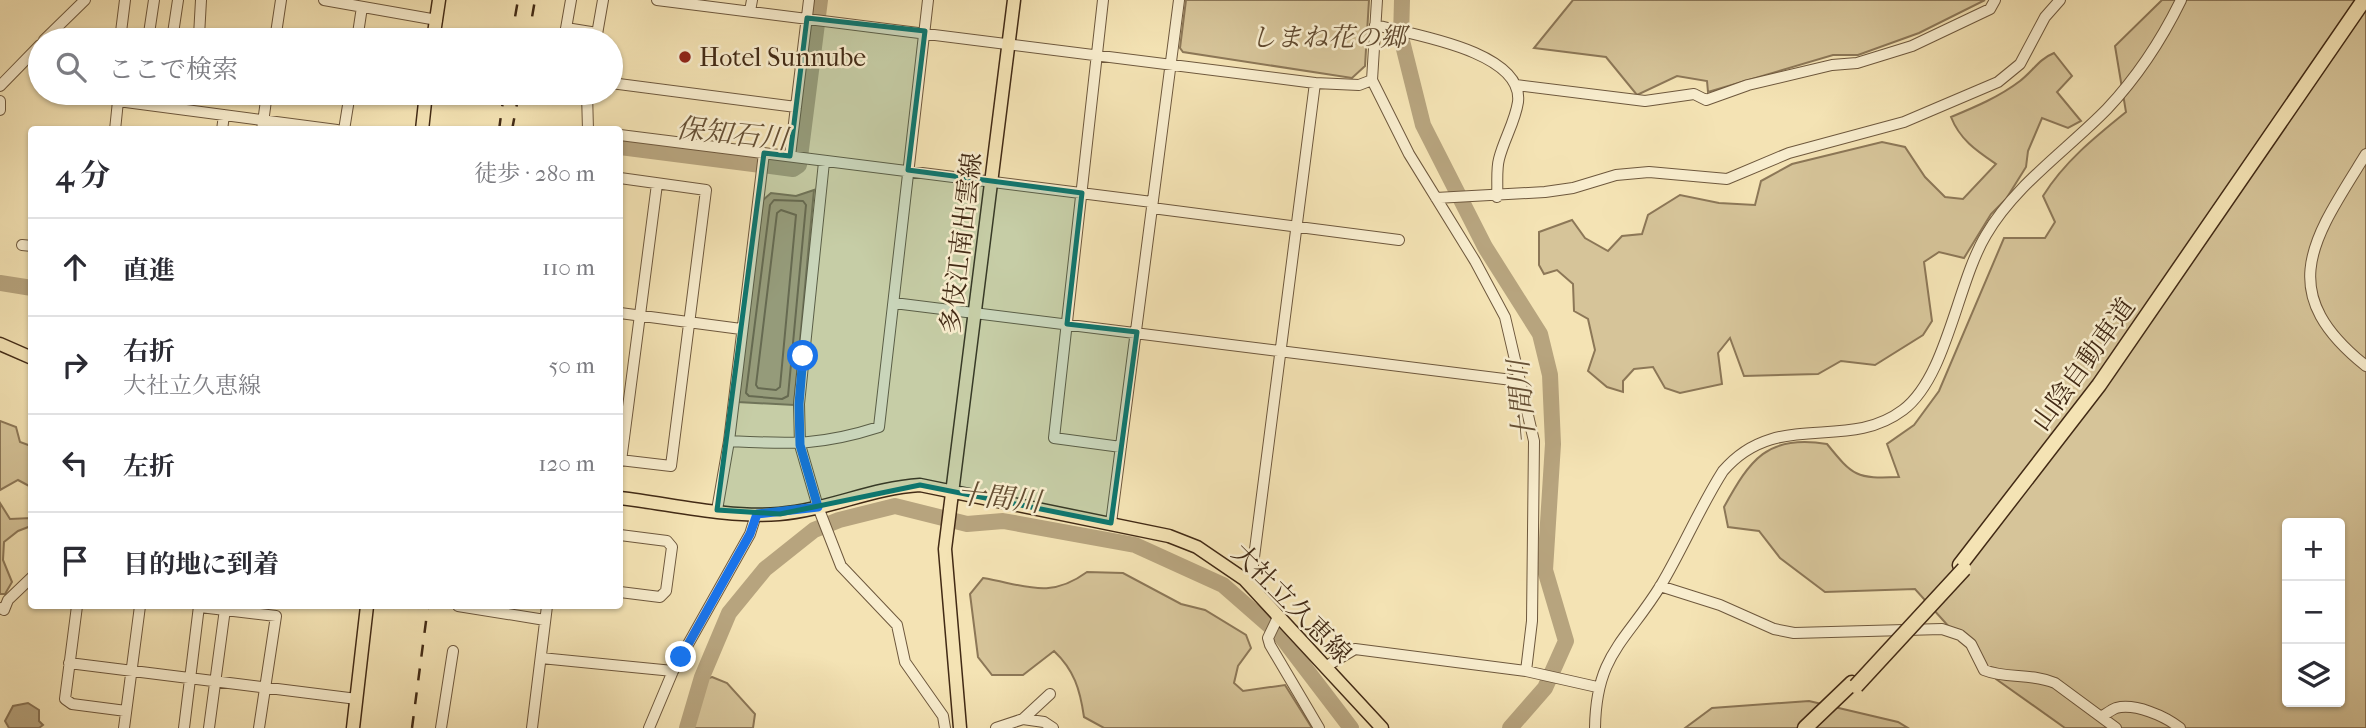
<!DOCTYPE html>
<html lang="ja">
<meta charset="utf-8">
<style>
body{margin:0;font-family:"IM FELL French Canon","Noto Serif JP",serif;background:#f7f7f7;color:#2b2b33}
.controls{position:absolute;right:21px;bottom:21px;display:grid;overflow:hidden;border-radius:7px;box-shadow:0 2px 5px #0004}
.controls button{width:63px;height:63px;display:grid;place-items:center;padding:0;border:0;border-bottom:2px solid #e1e1e2;background:#fff;color:#2b2b33;font:35px sans-serif}
.stop{position:absolute;width:21px;height:21px;margin:-16px;border:5px solid #1a73e8;border-radius:50%;background:#fff}
.stop.end{background:#1a73e8;border-color:#fff;box-shadow:0 2px 7px #0008}
.list{margin:0;padding:0;list-style:none}
h2{display:flex;justify-content:space-between;align-items:center;height:91px;margin:0;padding:0 28px;font-size:30px}
h2 small{font-size:23px;font-weight:400;color:#7c7c81}
.list li{display:grid;grid-template-columns:46px 1fr auto;gap:21px;align-items:center;box-sizing:border-box;height:98px;padding:0 28px;border-top:2px solid #e1e1e2}
.list b{display:block;font-size:26px;white-space:nowrap}
.list p{margin:0;font-size:23px;white-space:nowrap;color:#7c7c81}
.list em{font-size:23px;font-style:normal;color:#7c7c81}
.icon{flex:none;width:38px;height:38px;fill:none;stroke:currentColor;stroke-width:2;stroke-linecap:round;stroke-linejoin:round}
.map{position:relative;flex:none;width:2366px;height:728px;overflow:hidden}
.search{position:absolute;background:#fff;box-shadow:0 2px 5px #0004;left:28px;top:28px;width:595px;height:77px;display:flex;align-items:center;gap:18px;box-sizing:border-box;padding:0 24px;border-radius:38px;color:#7c7c81;font-size:26px}
.panel{position:absolute;background:#fff;box-shadow:0 2px 5px #0004;left:28px;top:126px;width:595px;height:483px;border-radius:7px}
.map>svg:first-child{display:block}
.green{fill:#d6c499;stroke:#8c7757;stroke-width:2;fill-rule:evenodd}
.water{fill:#b7a47e;stroke:#887354;stroke-width:2}
.lines{fill:none;stroke-linecap:round;stroke-linejoin:round}
.shore{stroke:#7c674a;stroke-width:2}
.river{stroke:#b7a47e;stroke-width:16}
.minor-casing{stroke:#6e583d;stroke-width:12}
.major-casing{stroke:#422a15;stroke-width:15}
.highway-casing{stroke:#422a15;stroke-width:17}
.minor{stroke:#f8edce;stroke-width:10}
.major{stroke:#f4e3b4;stroke-width:12}
.highway{stroke:#f4e3b4;stroke-width:14}
.rail{stroke:#422a15;stroke-width:2.5;stroke-dasharray:12 12;stroke-linecap:butt}
.highway-bridge-casing{stroke:#422a15;stroke-width:17;stroke-linecap:butt}
.highway-bridge{stroke:#f4e3b4;stroke-width:14}
.route{stroke:#1a73e8;stroke-width:9}
.marked{fill:#0f766e;fill-opacity:0.2;stroke:#0f766e;stroke-width:5;stroke-linejoin:round}
.poi-dot{fill:#8f2418;stroke:#f8edce;stroke-width:2.5}
.labels{text-anchor:middle;stroke-width:5;stroke-linejoin:round;paint-order:stroke}
.park-label{font-size:26px;font-style:italic;fill:#60492f;stroke:#f8edce}
.poi-label{font-size:26px;fill:#422a15;stroke:#f8edce;text-anchor:start}
.street-label{font-size:26px;fill:#422a15;stroke:#f8edce}
.water-label{font-size:28px;font-style:italic;fill:#654f34;stroke:#f8edce}
</style>
<div class="map">
<svg width="2366" height="728" viewBox="0 0 2366 728">
<rect width="100%" height="100%" fill="#f4e3b4"/>
<filter id="stains"><feTurbulence type="fractalNoise" baseFrequency=".00286" numOctaves="4"/><feColorMatrix values="0 0 0 0 .2 0 0 0 0 .09 0 0 0 0 .02 0 0 0 .5 -.17"/></filter>
<radialGradient id="worn" r=".72"><stop offset=".6" stop-color="#630" stop-opacity="0"/><stop offset="1" stop-color="#630" stop-opacity=".3"/></radialGradient>
<path class="green" d="M1186,0H1369L1365,66L1352,78L1183,52L1180,48Z
M1573,0H1985L1919,33L1858,55H1833L1708,92L1707,81L1677,76L1637,95L1606,57L1534,48Z
M2162,0H2366V728H2065L1996,679L1915,589L1825,592L1780,558L1759,531L1728,527L1724,507C1750,460 1767,434 1827,444C1853,476 1856,479 1899,477L1887,444L1914,425L1939,391L2004,238H2045L2055,222L2043,196C2064,162 2095,137 2126,112L2115,46ZM2287,523H2340V702H2287Z
M2054,53L2072,76L2057,92L2081,121L2068,128L2042,118L2028,151L2026,167L2006,199L1991,214L1964,258L1939,252L1924,262L1932,321L1923,335L1875,365L1841,361L1818,374L1744,376L1730,338L1718,353L1722,384L1680,393L1665,388L1653,367L1634,369L1623,381V392L1607,387L1588,371L1595,350L1588,319L1574,311L1573,284L1557,270L1544,274L1539,265V232L1572,220L1585,238L1608,251L1622,236L1642,234L1648,215L1680,195L1719,203L1755,205L1761,181L1792,164L1882,142L1905,147L1925,177L1945,197L1963,199L1996,164C1977,151 1960,140 1951,117C1975,107 1999,97 2020,81C2033,71 2039,59 2054,53Z
M0,421L16,427L20,442L31,446V487L18,480L0,490Z
M0,503L10,519L31,518V526L18,531L4,542L3,560L12,582L5,594H0Z
M1087,572L1123,573L1181,604L1205,610L1246,635L1251,648L1238,666L1234,683L1243,691L1285,685L1312,728H1104L1084,717C1080,689 1074,670 1054,651L1023,675H992L978,657L970,594L983,578C1025,585 1049,600 1087,572Z
M712,677L727,683L755,714L753,728H681L695,683Z
M1809,701L1898,722L1908,728H1685L1712,708Z"/>
<path class="water" d="M814,190L794,405L738,402L763,200L771,193L796,196Z
M28,703L39,710V721L43,725L39,728H9L5,721L13,706Z"/>
<g class="lines">
<path class="shore" d="M774,200L803,201L806,205L788,396L782,399L749,396L746,393L770,205Z
M781,210L796,215L780,387L776,390L758,388L756,385L777,213Z"/>
<path class="river" d="M1402,0L1401,37L1423,125L1485,247L1540,334L1550,375L1553,444L1545,570L1566,641L1545,688L1510,728
M620,147L793,169L799,165L820,0
M0,283L32,288
M687,728L702,677L729,613L765,569L814,530L839,520L895,506L967,524L1003,521L1135,545L1223,585L1280,635L1351,728"/>
<defs>
<path id="minor" d="M324,0L437,20
M657,0L1315,83L1359,85L1372,80
M1103,0L1054,438L1121,447
M1377,0L1372,80L1409,154L1475,261L1505,317L1534,441L1532,621L1526,671
M750,11L752,0
M1375,25C1410,34 1524,51 1518,102C1515,122 1504,139 1499,159C1496,170 1498,185 1497,197
M566,28L597,33
M199,36L201,0
M44,40L85,0
M120,40L125,0
M148,40L154,0
M172,40L178,0
M275,40L281,0
M357,40L362,7
M564,40L571,0
M596,40L603,0
M611,83L796,107
M1516,85L1645,101L1694,94L1706,100L1748,85L1832,65L1857,63L1912,46L1990,9L1995,0
M0,86L40,45
M587,93L588,130
M0,101V110
M115,130L118,101L337,130
M222,130L224,115
M262,130L267,93
M344,130L350,93
M620,135L1152,202
M2366,154C2314,238 2272,291 2366,366
M790,156L809,0
M824,162L799,404L800,445L818,507L841,566L897,625L905,662L943,716L945,728
M620,178L706,190L671,466L620,460
M1436,198L1545,192L1573,188L1616,175L1649,172L1727,179L1789,153L1904,122L1998,82L2020,64L2045,17L2060,0
M1152,208L1399,240
M22,245L32,246
M894,303L1520,381
M620,313L741,329
M729,441C790,444 820,446 879,427L928,0
M621,461L657,184
M717,510L729,441L764,153
M1111,523L1179,0
M620,535L667,541L672,547L666,591L660,597L620,592
M1244,579L1253,565L1315,83
M1660,586L1720,605L1774,629L1794,633L1942,629L1960,635L1971,644L1984,670C2006,679 2032,673 2055,683L2116,728
M77,606L65,699L72,704L126,711
M458,606L545,620
M200,607L276,616L259,728
M0,608L4,610L8,600L32,577
M1278,617L1268,638L1270,645L1319,728
M541,658L673,671
M69,663L357,699
M1325,667L1355,649L1526,671L1597,687
M2101,717C2106,714 2111,710 2116,708C2135,703 2165,716 2180,728
M1023,719L1044,722L1053,728
M124,728L140,606
M184,728L199,606
M209,728L225,609
M441,728L453,651
M532,728L547,606
M649,728L673,671L750,534L756,515
M996,728L1023,719L1050,694
M1595,728C1596,654 1626,642 1661,585C1683,548 1700,507 1723,471C1777,408 1846,453 1903,410C1947,377 1957,283 1986,235C2015,185 2067,150 2107,109C2138,76 2161,41 2181,0"/>
<path id="major" d="M433,40L439,0
M422,130L426,93
M0,344L32,358
M620,498C671,504 727,518 779,514C827,510 872,488 920,485L1169,536L1197,547L1244,579L1382,728
M353,728L367,606
M960,728L945,549L1014,0"/>
<path id="highway" d="M1960,565L2099,385L2364,0
M1805,728L1852,683"/>
</defs>
<use href="#minor" class="minor-casing"/>
<use href="#major" class="major-casing"/>
<use href="#highway" class="highway-casing"/>
<use href="#minor" class="minor"/>
<use href="#major" class="major"/>
<use href="#highway" class="highway"/>
<path class="rail" d="M511,40L518,0
M528,40L535,0
M499,130L504,93
M512,130L519,93
M412,728L428,606"/>
<defs>
<path id="highway-bridge" d="M1856,686L1964,569"/>
</defs>
<use href="#highway-bridge" class="highway-bridge-casing"/>
<use href="#highway-bridge" class="highway-bridge"/>
</g>
<g class="lines">
<path class="route" d="M681,657L750,534L757,514L818,507L800,445L799,404L803,356"/>
</g>
<path class="marked" d="M807,18L925,31L908,170L1082,193L1067,324L1137,332L1111,523L920,485L780,514L717,510L764,153L790,156Z"/>
<circle class="poi-dot" cx="685" cy="57" r="7"/>
<g class="labels">
<g class="park-label">
<text x="1328" y="46">しまね花の郷</text>
</g>
<g class="poi-label">
<text x="699" y="66">Hotel Sunnube</text>
</g>
<g class="street-label">
<text transform="translate(961 243) rotate(-83)" y="9">多伎江南出雲線</text>
<text transform="translate(2083 364) rotate(-54)" y="9">山陰自動車道</text>
<text transform="translate(1292 603) rotate(45)" y="9">大社立久恵線</text>
</g>
<g class="water-label">
<text transform="translate(732 133) rotate(6)" y="10">保知石川</text>
<text transform="translate(1521 402) rotate(-95)" y="10">十間川</text>
<text transform="translate(999 497) rotate(6)" y="10">十間川</text>
</g>
</g>
<rect width="100%" height="100%" filter="url(#stains)"/>
<rect width="100%" height="100%" fill="url(#worn)"/>
</svg>
<div class="controls">
<button>+</button>
<button>−</button>
<button><svg class="icon" aria-label="layers" viewBox="0 0 24 24"><path d="M12 4l9 5-9 5-9-5zM3 14l9 5 9-5"/></svg></button>
</div>
<div class="stop" style="left:803px;top:356px"></div>
<div class="stop end" style="left:681px;top:657px"></div>
<div class="search"><svg class="icon" aria-label="search" viewBox="0 0 24 24"><circle cx="10" cy="10" r="6"/><path d="M15 15l6 6"/></svg>ここで検索</div>
<section class="panel">
<h2>4 分<small>徒歩 · 280 m</small></h2>
<ul class="list">
<li><svg class="icon" aria-label="ahead" viewBox="0 0 24 24"><path d="M12 20V5M6 11l6-6 6 6"/></svg><div><b>直進</b></div><em>110 m</em></li>
<li><svg class="icon" aria-label="right" viewBox="0 0 24 24"><path d="M7 20v-9h11M14 6l5 5-5 5"/></svg><div><b>右折</b><p>大社立久恵線</p></div><em>50 m</em></li>
<li><svg class="icon" aria-label="left" viewBox="0 0 24 24"><path d="M17 20v-9H6M10 6l-5 5 5 5"/></svg><div><b>左折</b></div><em>120 m</em></li>
<li><svg class="icon" aria-label="arrive" viewBox="0 0 24 24"><path d="M6 21V4h12l-3 4 3 4H6"/></svg><div><b>目的地に到着</b></div></li>
</ul>
</section>
</div>
